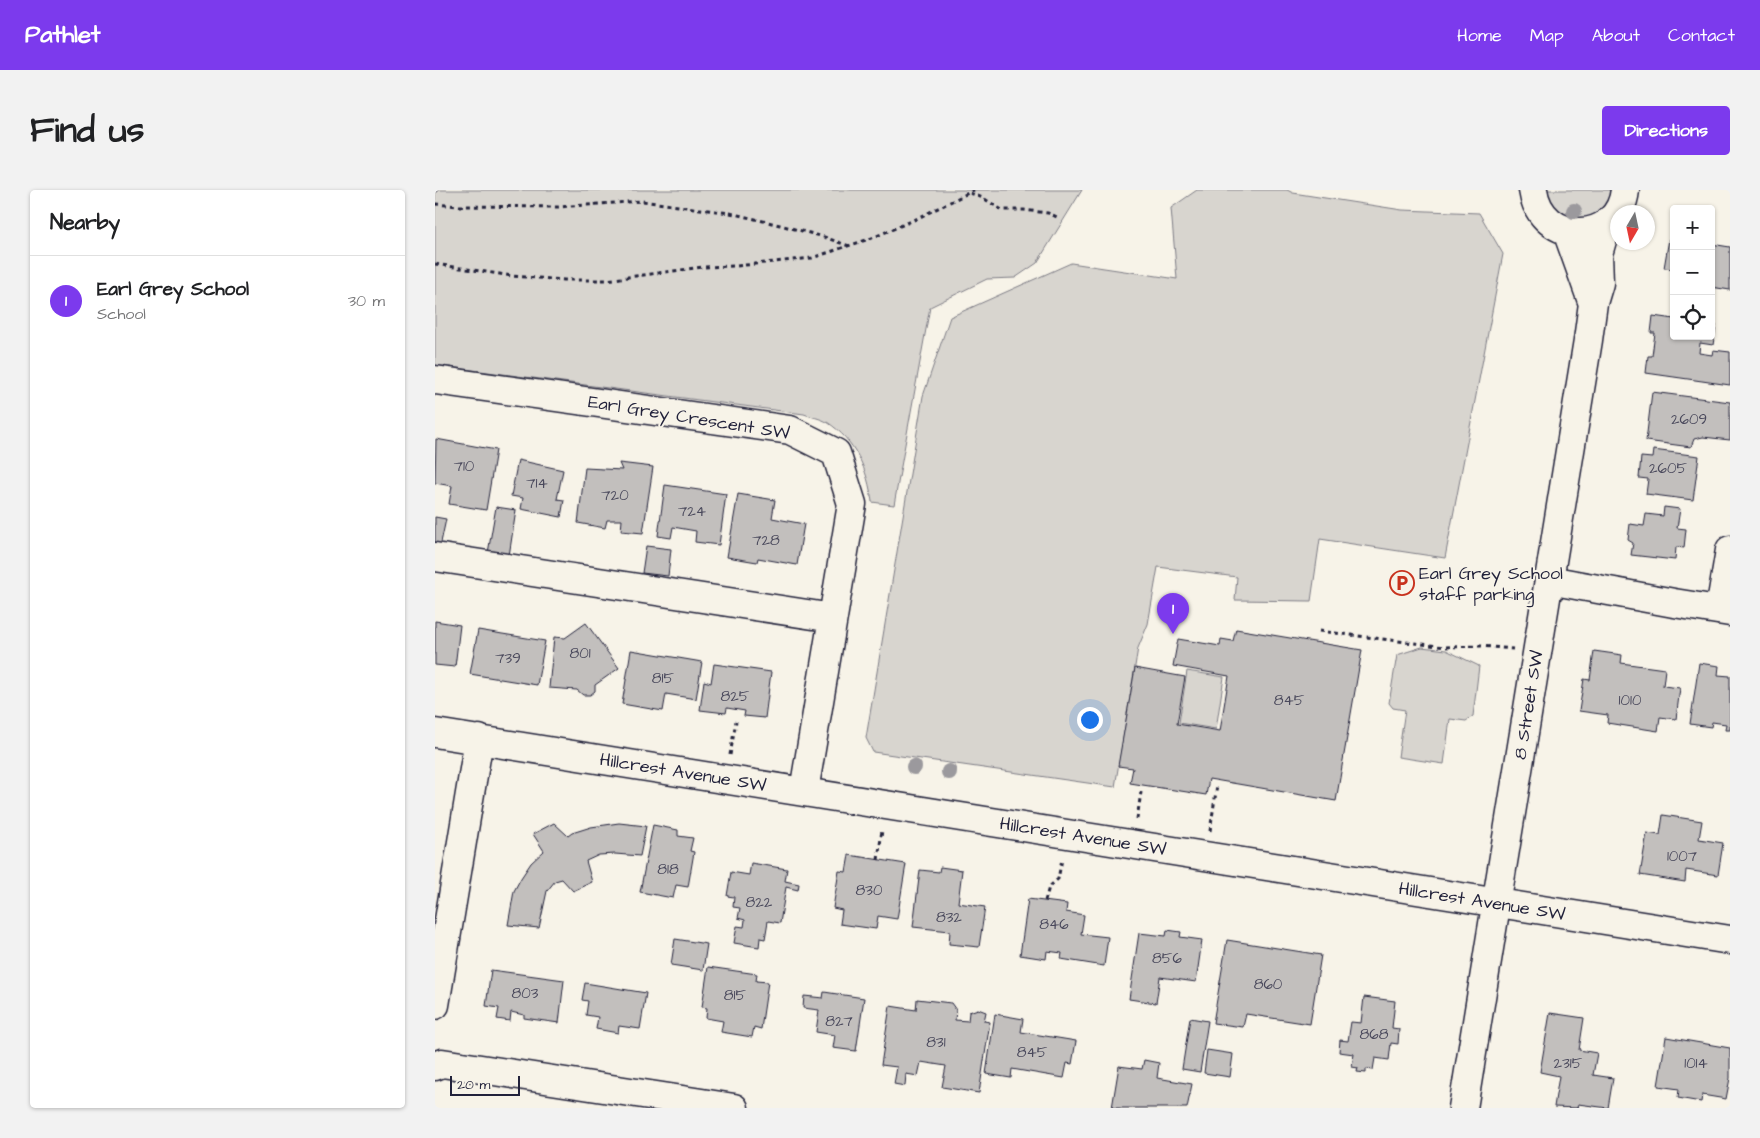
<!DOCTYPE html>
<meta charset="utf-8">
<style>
body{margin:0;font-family:"Architects Daughter",sans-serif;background:#f2f2f2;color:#202124}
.controls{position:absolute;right:15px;top:15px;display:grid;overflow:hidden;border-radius:5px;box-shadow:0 1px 4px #0004}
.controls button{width:45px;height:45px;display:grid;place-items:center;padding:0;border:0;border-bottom:1px solid #e0e0e0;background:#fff;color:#202124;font:25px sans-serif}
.compass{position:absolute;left:1175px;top:15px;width:45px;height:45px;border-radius:50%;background:#fff;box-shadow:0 1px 4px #0004;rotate:189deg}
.scale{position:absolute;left:15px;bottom:12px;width:70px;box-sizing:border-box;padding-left:5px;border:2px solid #22223b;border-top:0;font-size:14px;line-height:18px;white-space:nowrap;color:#22223b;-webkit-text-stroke:4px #f7f3e8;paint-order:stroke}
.you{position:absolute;left:654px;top:529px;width:18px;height:18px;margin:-12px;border:4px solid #fff;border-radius:50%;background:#1a73e8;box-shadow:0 0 0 8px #1a73e833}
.badge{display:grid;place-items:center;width:32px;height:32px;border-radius:50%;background:#7c3aed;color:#fff;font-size:16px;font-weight:700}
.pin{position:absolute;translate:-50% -41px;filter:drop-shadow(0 1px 2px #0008)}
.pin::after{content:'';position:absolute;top:26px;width:18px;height:15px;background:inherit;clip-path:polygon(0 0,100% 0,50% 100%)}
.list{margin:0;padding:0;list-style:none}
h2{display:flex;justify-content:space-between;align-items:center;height:65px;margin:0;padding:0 20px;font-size:21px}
h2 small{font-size:16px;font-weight:400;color:#757577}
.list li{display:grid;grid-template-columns:32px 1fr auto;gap:15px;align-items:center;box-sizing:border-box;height:90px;padding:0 20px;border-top:1px solid #e0e0e0}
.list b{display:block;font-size:19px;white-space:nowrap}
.list p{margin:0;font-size:16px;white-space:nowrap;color:#757577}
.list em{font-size:16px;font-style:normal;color:#757577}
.icon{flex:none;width:28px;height:28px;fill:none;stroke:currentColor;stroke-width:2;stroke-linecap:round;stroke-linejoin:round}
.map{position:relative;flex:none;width:1295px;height:918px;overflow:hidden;border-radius:5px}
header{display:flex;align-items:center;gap:30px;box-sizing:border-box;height:70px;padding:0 25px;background:#7c3aed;color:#fff}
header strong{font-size:24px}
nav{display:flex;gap:28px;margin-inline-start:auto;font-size:18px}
.intro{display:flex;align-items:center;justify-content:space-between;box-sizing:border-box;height:120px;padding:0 30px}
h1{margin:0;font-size:35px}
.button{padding:12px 22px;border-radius:5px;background:#7c3aed;color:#fff;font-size:18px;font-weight:700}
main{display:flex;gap:30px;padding:0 30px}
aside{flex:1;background:#fff;border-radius:5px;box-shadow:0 1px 4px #0004}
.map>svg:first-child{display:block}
.green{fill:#d8d5cf;stroke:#7d7c85}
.building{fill:#c2bfbd;stroke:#22223b}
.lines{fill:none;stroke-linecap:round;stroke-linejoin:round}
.minor-casing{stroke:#22223b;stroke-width:31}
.path{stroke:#22223b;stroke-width:3;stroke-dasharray:4 4;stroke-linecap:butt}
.minor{stroke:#f7f3e8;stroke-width:28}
.tree{fill:#9b999d}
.labels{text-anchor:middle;stroke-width:4;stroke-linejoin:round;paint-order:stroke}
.number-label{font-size:15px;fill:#4a495c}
.street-label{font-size:18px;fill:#22223b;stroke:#f7f3e8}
.poi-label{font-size:18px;fill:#22223b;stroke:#f7f3e8;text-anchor:start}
</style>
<header>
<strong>Pathlet</strong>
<nav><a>Home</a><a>Map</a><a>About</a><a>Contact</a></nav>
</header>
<div class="intro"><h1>Find us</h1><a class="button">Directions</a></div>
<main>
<aside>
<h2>Nearby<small></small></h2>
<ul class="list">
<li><span class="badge">1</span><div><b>Earl Grey School</b><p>School</p></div><em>30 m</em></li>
</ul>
</aside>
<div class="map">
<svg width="1295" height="918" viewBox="0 0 1295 918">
<rect width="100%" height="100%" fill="#f7f3e8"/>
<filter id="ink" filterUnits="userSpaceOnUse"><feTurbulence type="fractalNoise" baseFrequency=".02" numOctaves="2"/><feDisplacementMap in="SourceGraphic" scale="10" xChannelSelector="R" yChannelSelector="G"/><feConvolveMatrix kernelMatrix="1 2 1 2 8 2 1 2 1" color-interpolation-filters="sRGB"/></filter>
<g filter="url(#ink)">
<path class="green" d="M0,0H647L602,73L580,88L552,89L495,117L459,315L437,312C433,280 420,250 392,232C385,228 376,227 369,224L0,175Z
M762,0H852L858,3L967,20L1044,23L1068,64L1010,368L885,349L876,411L800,410L802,387L723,377L713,434L703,458L680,597L438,562L431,548L488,206L515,127L636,73L742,89L736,18Z
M1112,0H1181L1162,28L1137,30L1118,17Z
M987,457L1011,460L1044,476L1038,526L1031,531L1015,529L1009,574L963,567L970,520L958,518L954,513L962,465Z
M752,481L789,487L781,539L744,533Z"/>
<path class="building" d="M1234,49L1239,50V79L1229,78Z
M1276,54L1295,57V100L1276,97V98Z
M1218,126L1239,129V146H1276V134L1281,135L1278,155L1265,153L1264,163L1277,165L1278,160L1295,162V195L1211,183L1213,166H1217L1220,143H1216Z
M1217,202L1295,212V250L1268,247L1259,249L1256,257L1211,251Z
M1,249L61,260L51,320L14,314L17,296L0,293Z
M1218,260L1264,266L1258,310L1211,304L1213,289L1204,288L1206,267L1217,268Z
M83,270L128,280L122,309L129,310L126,327L86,319L88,308L76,306Z
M184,273L218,277L208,343L186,341L187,330H172L170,338L143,333L150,278L187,280Z
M230,295L291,304L284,355L260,352L261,341L238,337L236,348L223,346Z
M303,304L340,310L337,328L369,334L362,375L323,368L322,372L292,367Z
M61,317L81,320L74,366L53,363Z
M1229,317L1245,319L1242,338L1251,339L1249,358L1241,357L1240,370L1196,365L1198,353L1193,350L1195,334L1209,336L1211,324L1228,326Z
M0,327L11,329L4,362L0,361Z
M211,356L236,359L233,386L207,383Z
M0,431L25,435L20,477L0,475Z
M151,433L184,478L160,495V501L155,505H148L142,500L114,498L119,447L130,448Z
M801,439L927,460L901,611L774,589L771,605L695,593L698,578L683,576L700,478L750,487L742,534L785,541L794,486L738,476L743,449L785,456L786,449L798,451Z
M43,440L110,451L102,495L35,484Z
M196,460L267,472L261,509L231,504L228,521L187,514Z
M1159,461L1187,465L1186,473L1230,479L1228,496L1245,498L1241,529L1225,527L1223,541L1172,533L1173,525L1144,521L1149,489L1155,490Z
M1264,473L1284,476L1283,485L1295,486V540H1290L1291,534L1277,532L1276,537L1255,534Z
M279,474L336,482L330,528L309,526L310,521L292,518L291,523L265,520L269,491L276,493Z
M1228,625L1267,631L1264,649L1288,653L1283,685L1251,680L1250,692L1205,685L1212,643L1225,645Z
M119,633L133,646L137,643L156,637L184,633L211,636L205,666L180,664L164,665L151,671L157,692L138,701L127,689L120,691L112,701L104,738L73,735L79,701L86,688L96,673L109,661L98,644Z
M218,635L243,640V646L258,648L255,661L259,662L253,697L241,695L238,708L205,702Z
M414,665L471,674L462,729L443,726L441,739L405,734L407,720L398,718L404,681L411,682Z
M316,673L352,679L350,691L364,694L363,700L351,697L345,733L333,731L330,749L325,748L324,757L299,753L302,736L309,737L310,730L303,728L305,718L298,717L299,707L292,706L296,682L314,685Z
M505,677L527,680L523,713L550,717L544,757L514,754L515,741L478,737L485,680L504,682Z
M593,709L632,714L631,722L649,725L646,744L673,747L669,776L626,769L627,763L612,761L611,769L585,765Z
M732,740L746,742L745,747L767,750L761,792L725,787L721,813L694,809L704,743L731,746Z
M240,749L272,754L268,780L236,775Z
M792,750L886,765L875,834L811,824L808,837L778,833Z
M273,777L322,784L321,791L333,792L326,839L319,837L317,847L286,842L288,831L271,828L272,818L267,817Z
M56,780L129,790L124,833L89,828V825L76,822L75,831L62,829L64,818L51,816Z
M150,793L211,803L205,839L184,836L183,843L161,839L163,827L151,825L153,811L147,810Z
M389,802L429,808L421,861L398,858L400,845L381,842L384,820L368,818L369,806L388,808Z
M929,807L960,811L957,838L964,839L963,854L956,853L954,870L940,868L938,880L931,879V883L922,882L923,878L917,877L919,864L904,862L905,850L913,851L916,832L926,833Z
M482,809L516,813L521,820L520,830L533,831L534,822L543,819L551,822L549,831L555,832L544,903L507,897L511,876L486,872L483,886L471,884L470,896L459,894L462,877L446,875L455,816L481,820Z
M1115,823L1149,828L1144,860L1162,863L1158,885L1178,888L1173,918L1143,914L1142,918L1119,917L1124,886L1105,882Z
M560,824L588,829L586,842L641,851L637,874L632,873L629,888L577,879L576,888L551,884Z
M755,828L773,831L765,882L747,879Z
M1231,847L1295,858V888L1291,909L1267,905L1266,912L1243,908L1244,899L1223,896Z
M772,860L798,864L795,887L769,883Z
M709,870L724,873L722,888L757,894L752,918H677L684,876L707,879Z"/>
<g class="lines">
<defs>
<path id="minor" d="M1098,0C1106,56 1184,56 1190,0
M1132,41L1157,111
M0,190L355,240L401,263L417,314L369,601
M0,367L398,428
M1114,390L1239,413L1295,422
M1285,420L1295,360
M0,543L1295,750
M0,815L44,549
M0,876L7,873L299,918
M1028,918L1153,150L1158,113L1164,93L1163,64L1168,47L1175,30"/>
</defs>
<use href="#minor" class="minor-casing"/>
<path class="path" d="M0,2L2,0
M535,3L548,8L567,20H589L613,23L624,28
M0,14L24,16L123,17L207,11L295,23L345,35L389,47L414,56
M0,74L77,86L129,90H171L268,77L301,76L377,68L437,48L479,30L539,0
M884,441L1010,457L1046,456L1078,459
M295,565L301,531
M702,629L706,602
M775,641L782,595
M443,670L447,640
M610,711L614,697L623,689L627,669"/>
<use href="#minor" class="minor"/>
</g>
<g class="tree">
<circle cx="1139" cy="21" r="8"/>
<circle cx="479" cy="577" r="8"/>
<circle cx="514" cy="582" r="8"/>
</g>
</g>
<defs>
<symbol id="parking-ring" viewBox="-11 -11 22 22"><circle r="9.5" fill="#f7f3e8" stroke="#c8321e" stroke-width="1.5"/><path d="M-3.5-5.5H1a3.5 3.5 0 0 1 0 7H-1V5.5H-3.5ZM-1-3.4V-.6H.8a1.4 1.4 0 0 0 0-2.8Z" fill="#c8321e"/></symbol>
</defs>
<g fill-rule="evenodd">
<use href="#parking-ring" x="953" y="379" width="28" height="28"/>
</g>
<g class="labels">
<g class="number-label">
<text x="1254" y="234">2609</text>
<text x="29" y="281">710</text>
<text x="1233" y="283">2605</text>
<text x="102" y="298">714</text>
<text x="180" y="310">720</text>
<text x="257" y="326">724</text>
<text x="331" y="355">728</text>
<text x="145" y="468">801</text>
<text x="73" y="473">739</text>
<text x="228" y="493">815</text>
<text x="300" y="511">825</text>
<text x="854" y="515">845</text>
<text x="1195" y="515">1010</text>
<text x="1247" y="671">1007</text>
<text x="233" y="684">818</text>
<text x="434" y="705">830</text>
<text x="324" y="717">822</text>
<text x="514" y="732">832</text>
<text x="619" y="739">846</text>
<text x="732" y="773">856</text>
<text x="833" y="799">860</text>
<text x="90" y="808">803</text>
<text x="300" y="810">815</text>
<text x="404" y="836">827</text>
<text x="939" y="849">868</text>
<text x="501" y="857">831</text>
<text x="597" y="867">845</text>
<text x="1133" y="878">2315</text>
<text x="1261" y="878">1014</text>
</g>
<g class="street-label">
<text transform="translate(254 227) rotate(9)" y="6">Earl Grey Crescent SW</text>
<text transform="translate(1093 515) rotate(-81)" y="6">8 Street SW</text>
<text transform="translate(248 582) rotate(9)" y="6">Hillcrest Avenue SW</text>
<text transform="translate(648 646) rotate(9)" y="6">Hillcrest Avenue SW</text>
<text transform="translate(1047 711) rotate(9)" y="6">Hillcrest Avenue SW</text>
</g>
<g class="poi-label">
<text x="984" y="389">Earl Grey School<tspan x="984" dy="21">staff parking</tspan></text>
</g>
</g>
</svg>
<div class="controls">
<button>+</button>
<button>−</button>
<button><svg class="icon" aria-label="locate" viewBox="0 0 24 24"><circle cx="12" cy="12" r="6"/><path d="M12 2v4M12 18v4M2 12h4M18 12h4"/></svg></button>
</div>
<svg class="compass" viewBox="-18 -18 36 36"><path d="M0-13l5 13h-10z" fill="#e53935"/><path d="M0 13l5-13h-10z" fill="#757577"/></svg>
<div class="scale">20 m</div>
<div class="you"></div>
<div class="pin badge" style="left:738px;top:444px">1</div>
</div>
</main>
